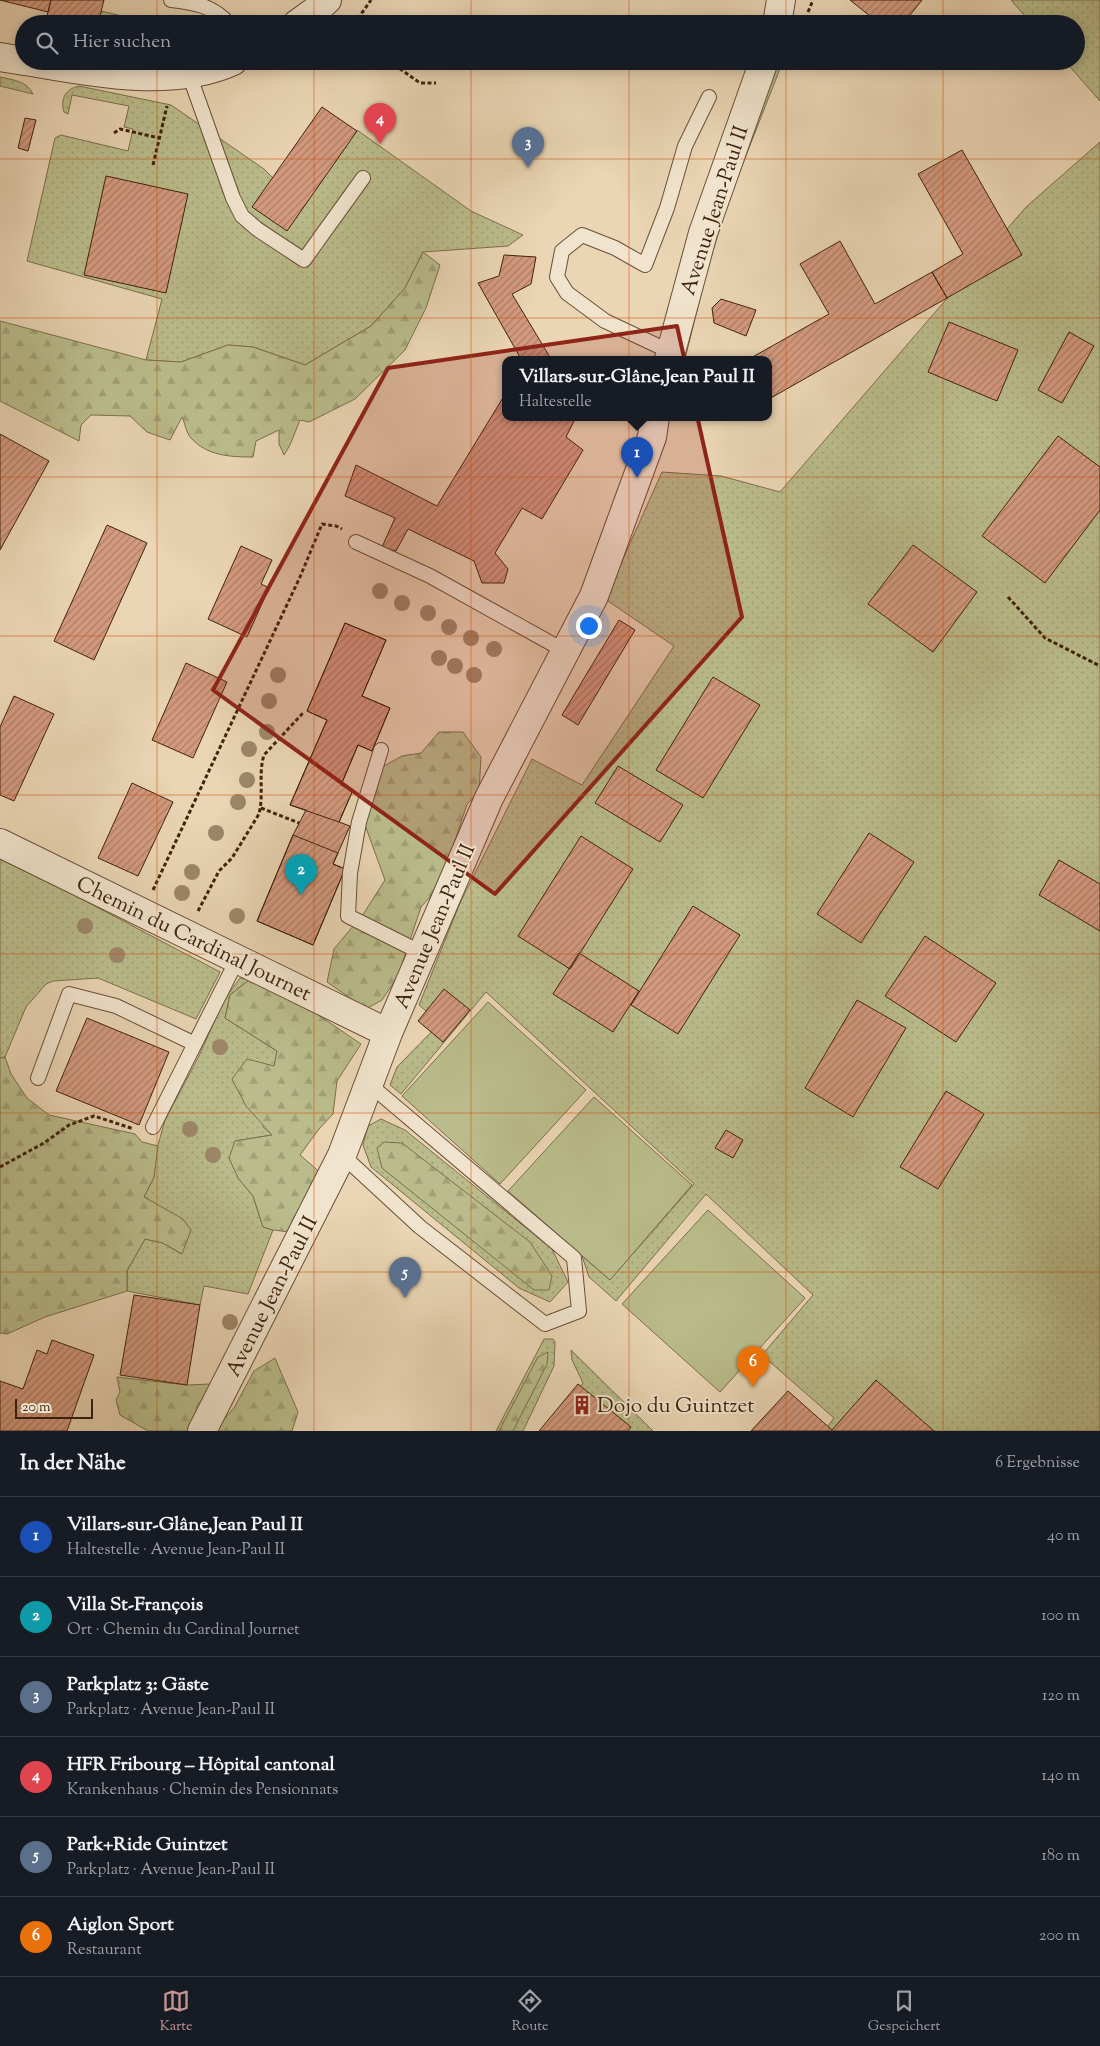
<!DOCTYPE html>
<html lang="de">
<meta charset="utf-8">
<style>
body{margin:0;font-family:"Sorts Mill Goudy",serif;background:#20242c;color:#f1f3f6}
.scale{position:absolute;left:15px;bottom:12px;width:78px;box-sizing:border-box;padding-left:5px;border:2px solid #3f220d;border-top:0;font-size:14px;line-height:18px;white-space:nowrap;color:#3f220d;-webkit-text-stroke:4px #f1e4ce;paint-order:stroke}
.you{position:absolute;left:588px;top:625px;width:18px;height:18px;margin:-12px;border:4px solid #fff;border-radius:50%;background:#1a73e8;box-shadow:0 0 0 8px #1a73e833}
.badge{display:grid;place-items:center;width:32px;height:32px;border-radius:50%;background:#c59692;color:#fff;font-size:16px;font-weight:700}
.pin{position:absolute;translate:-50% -41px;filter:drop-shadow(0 1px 2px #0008)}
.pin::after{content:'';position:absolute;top:26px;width:18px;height:15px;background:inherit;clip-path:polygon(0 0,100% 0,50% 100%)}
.popup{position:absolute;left:502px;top:356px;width:270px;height:65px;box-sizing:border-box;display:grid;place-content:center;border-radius:10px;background:#171b24;filter:drop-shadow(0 1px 4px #0005);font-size:16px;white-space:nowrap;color:#9ea1a6}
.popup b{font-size:19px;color:#f1f3f6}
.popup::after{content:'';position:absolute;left:50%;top:100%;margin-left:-10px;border:10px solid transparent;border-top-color:#171b24}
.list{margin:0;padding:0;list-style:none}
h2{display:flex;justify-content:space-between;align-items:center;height:65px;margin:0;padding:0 20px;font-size:21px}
h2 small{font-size:16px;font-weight:400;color:#9ea1a6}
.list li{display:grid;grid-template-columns:32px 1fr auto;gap:15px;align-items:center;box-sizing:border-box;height:80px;padding:0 20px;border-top:1px solid #363941}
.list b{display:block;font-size:19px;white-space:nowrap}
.list p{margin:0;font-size:16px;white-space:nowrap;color:#9ea1a6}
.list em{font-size:16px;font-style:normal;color:#9ea1a6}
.icon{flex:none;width:28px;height:28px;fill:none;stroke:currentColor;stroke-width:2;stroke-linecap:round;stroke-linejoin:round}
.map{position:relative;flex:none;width:1100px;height:1431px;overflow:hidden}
.search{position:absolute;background:#171b24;box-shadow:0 2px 12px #0003;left:15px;right:15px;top:15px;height:55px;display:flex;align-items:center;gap:12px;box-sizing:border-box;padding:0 18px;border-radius:28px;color:#9ea1a6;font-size:19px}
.sheet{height:545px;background:#171b24}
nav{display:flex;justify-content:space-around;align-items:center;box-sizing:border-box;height:70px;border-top:1px solid #363941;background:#171b24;font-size:14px;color:#9ea1a6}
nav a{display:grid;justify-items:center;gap:2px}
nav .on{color:#c59692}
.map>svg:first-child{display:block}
.grass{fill:url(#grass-dots);stroke:#7c6f4c}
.forest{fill:url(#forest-firs);stroke:#7c6f4c}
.pitch{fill:#babc8b;stroke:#7c6f4c}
.building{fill:url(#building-hatch);stroke:#3f220d}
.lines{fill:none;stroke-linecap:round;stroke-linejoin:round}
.lane-casing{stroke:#6a4f37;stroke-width:16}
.street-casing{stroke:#6a4f37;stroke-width:30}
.path{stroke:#3f220d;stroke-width:3;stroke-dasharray:4 2.5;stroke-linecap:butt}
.lane{stroke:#f1e4ce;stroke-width:14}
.street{stroke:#f1e4ce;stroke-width:28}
.tree{fill:#9d8769}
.marked{fill:#8f2418;fill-opacity:0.2;stroke:#8f2418;stroke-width:4;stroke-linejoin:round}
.grid{fill:none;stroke:#cf510c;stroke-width:1;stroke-opacity:0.55}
.labels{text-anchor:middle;stroke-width:4;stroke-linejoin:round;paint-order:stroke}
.street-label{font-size:21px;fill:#3f220d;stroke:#f1e4ce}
.poi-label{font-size:21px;fill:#3f220d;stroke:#f1e4ce;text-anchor:start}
</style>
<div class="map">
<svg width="1100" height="1431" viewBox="0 0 1100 1431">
<defs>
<pattern id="grass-dots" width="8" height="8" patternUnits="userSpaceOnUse" patternTransform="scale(1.25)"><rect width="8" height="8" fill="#babc8b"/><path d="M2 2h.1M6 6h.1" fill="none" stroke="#a1a177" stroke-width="1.8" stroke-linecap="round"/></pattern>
<pattern id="forest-firs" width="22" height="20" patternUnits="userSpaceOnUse" patternTransform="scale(1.25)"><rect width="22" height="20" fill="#babc8b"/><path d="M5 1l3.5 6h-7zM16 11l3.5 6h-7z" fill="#a1a177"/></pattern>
<pattern id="building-hatch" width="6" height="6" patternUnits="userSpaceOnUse" patternTransform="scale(1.25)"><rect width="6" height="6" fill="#d49a7f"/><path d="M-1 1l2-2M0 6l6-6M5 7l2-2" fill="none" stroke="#ad7d66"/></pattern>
</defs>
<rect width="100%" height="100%" fill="#ead5b4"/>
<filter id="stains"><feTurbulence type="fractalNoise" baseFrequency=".004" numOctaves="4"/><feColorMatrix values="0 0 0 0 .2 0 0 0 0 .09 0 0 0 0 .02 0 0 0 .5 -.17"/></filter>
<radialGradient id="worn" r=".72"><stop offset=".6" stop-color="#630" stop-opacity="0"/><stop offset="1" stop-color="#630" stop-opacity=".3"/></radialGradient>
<path class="grass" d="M1011,0H1100V101L1065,61H1076V24H1032Z
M101,11L138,20L182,24H98Z
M777,61H783L729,199L707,270L685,359H681L703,270Z
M0,77C13,80 27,81 33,94L0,86Z
M79,86L171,105L264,169L273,178L287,230L357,130L471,211L523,235L508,246L423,252L405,288L371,326L305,365L253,347L228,345L181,362L146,360L162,299L27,261L55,138L61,135L128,151L133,129L124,127L129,106L72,95L68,114L64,112C60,98 66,89 79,86Z
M1100,142V1431H824L834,1418L762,1355L813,1295L706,1194L616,1301L589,1277L582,1256L610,1280L694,1184L486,992L401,1094L390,1085L397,1067L440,1023L419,1005L460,903L532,759L582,785L674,646L605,599L662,472L721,476L780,492L1026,207Z
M0,856L220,972L196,1019L98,978L53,981L46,984L26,1007L5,1057L0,1058Z
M240,978L249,980L230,995L225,1018L277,1051L263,1127L272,1135L235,1141L238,1178L253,1196L263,1227L273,1230L248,1294L204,1286L200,1305L127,1291V1271L145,1239L163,1243L181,1254L191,1230L144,1197L154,1177L156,1152L165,1120L198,1058L224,1000Z
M381,1119L405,1130L552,1249L568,1282L550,1302L519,1288L371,1167L363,1145L368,1126Z
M544,1339H553L555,1342L554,1366L523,1431H496Z
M571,1350L653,1431H543L583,1383L572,1360Z"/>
<path class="forest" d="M423,252L440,265L426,308L405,350L355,399L309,422L300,420L290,445L284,455L279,444V430L256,441L253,457C231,457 207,456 191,438C186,433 185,423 182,417L170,440L147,432L130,416L91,415L81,425L79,441L0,401V321L146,360L181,362L228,345L253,347L305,365L371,326L405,288Z
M439,732H463L481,757L479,792L467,804L452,850L449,868L429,898L421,907L398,976L382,1000L366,1009L327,982L334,949L364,913L385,880L365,825L375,771L402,756L421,753Z
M249,980L277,987L361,1044L337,1081L333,1114L319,1129L300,1155L330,1181L298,1233L273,1230L263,1227L253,1196L238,1178L229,1158L235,1141L272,1135L246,1106L232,1079L247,1059L274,1066L277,1051L225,1018L230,995Z
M5,1057L11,1074L27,1098L49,1115L135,1134L142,1142L158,1146L154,1177L144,1197L183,1219L191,1230L182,1254L163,1243L145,1239L127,1271V1291L45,1317L7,1334L0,1333V1058Z
M384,1142L402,1143L530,1242L552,1276L549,1290H534L382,1168L377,1148Z
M548,1352L547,1364L513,1431H499L538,1357Z
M275,1358L298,1412L292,1431H148L120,1415L116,1400L120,1392L117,1377L187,1385L211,1384L218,1426L234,1408L254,1371Z"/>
<path class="pitch" d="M488,1002L586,1090L500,1184L402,1096Z
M594,1097L692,1185L610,1280L508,1191Z
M708,1210L805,1298L720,1392L622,1304Z"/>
<path class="building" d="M0,0H51L48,12Z
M51,0H104L98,24H45Z
M850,0H922L903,24H880Z
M322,107L357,131L287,231L252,207Z
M25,118L36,120L28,151L18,148Z
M962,150L1022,255L947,298L932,272L963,254L918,174Z
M106,176L188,194L166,293L84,275Z
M840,241L875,304L932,272L947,298L769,399L768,359H749L829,314L800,264Z
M504,255L536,257L531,284L512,294L551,359H521L478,283L499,276Z
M721,299L756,310L746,336L714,323L712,308Z
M949,322L1018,350L997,401L928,372Z
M1069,332L1094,346L1062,403L1038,390Z
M504,396L506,397V417H576L566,437L583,450L542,519L522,508L495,553L508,569L504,583H482L474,561L408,529L396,551L382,547L395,518L345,496L356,465L437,506Z
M0,434L49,461L0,550Z
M1058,436L1100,467V510L1045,583L982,536Z
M107,525L147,543L94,660L54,641Z
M913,545L977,592L933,652L868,604Z
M241,546L272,560L261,584L269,588L247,637L208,619Z
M619,620L635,630L578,725L562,715Z
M345,623L386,640L362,696L390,708L372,751L358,745L341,785L353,790L339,822L290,805L327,720L307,711Z
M345,623L386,640L362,696L390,708L372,751L358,745L341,785L353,790L339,822L350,826L333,864L345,869L313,945L257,921L293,835L306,810L290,805L327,720L307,711Z
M186,663L227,682L193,758L152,740Z
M713,677L760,705L703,798L656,770Z
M14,696L54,714L14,801L0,795V727Z
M618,766L683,805L660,842L595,803Z
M132,783L173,802L138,876L98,858Z
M869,833L914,862L861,943L817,914Z
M293,835L338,853L333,864L345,869L313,945L257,921Z
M581,836L633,869L570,969L518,936Z
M1059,860L1100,884V931L1039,895Z
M693,906L740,935L678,1034L631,1005Z
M925,936L996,983L956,1042L885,996Z
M579,953L639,991L613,1032L553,994Z
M444,989L470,1010L443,1042L418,1021Z
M857,1000L906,1028L853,1117L805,1088Z
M87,1018L169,1052L139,1125L56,1091Z
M946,1091L984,1114L938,1189L900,1167Z
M726,1130L743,1140L733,1158L715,1148Z
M134,1295L200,1305L187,1385L120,1375Z
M52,1340L94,1355L67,1431H0V1381L23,1389L37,1350L47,1354Z
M876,1380L934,1431H751L788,1391L832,1430Z
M578,1384L631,1427L628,1431H539Z"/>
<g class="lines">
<defs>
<path id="lane" d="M171,0C195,3 212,5 229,24
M189,74L233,198L242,216L257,229L304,260L363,178
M671,352L605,321L567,293L557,277L562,251L582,235L615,248L645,265L667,208L685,146L709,97
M356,542L430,576L565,651
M381,750L359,822L350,873L348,916L422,953
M38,1078L69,994L116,1006L195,1044
M153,1127L237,960
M342,1155L420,1227L545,1324L579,1311L574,1258L369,1084"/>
<path id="street" d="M297,24L315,11L327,0
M777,24L781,0
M0,57L24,61
M26,61C90,72 172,89 233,61
M669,359L703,233L764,61
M0,843L388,1033
M202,1431L342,1155L388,1033L489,798L594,596L652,437L655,417"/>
</defs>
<use href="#lane" class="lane-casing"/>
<use href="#street" class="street-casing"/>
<path class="path" d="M808,12L813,0
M354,24L371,0
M389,61L420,83H436
M114,133L120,129L159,138
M153,165L167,106
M1008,597L1045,638L1100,666
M261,808L299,823
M153,890L300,577L322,524L336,526L342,529
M198,911L219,871L232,858L259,814C264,794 258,774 264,755L303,713
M0,1167L44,1143L69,1125L94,1116L134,1129"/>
<use href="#lane" class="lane"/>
<use href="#street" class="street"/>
</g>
<g class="tree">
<circle cx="380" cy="591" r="8"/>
<circle cx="402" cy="603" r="8"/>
<circle cx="428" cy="613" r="8"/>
<circle cx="449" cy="627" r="8"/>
<circle cx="471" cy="638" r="8"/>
<circle cx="494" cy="649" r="8"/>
<circle cx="439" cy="658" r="8"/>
<circle cx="455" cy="666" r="8"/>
<circle cx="278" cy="675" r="8"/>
<circle cx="474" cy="675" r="8"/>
<circle cx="269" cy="701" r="8"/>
<circle cx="267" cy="732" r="8"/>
<circle cx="249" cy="749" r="8"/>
<circle cx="247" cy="780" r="8"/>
<circle cx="238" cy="802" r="8"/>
<circle cx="216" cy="833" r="8"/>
<circle cx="192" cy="872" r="8"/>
<circle cx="182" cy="893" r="8"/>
<circle cx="237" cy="916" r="8"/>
<circle cx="85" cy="926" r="8"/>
<circle cx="117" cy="955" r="8"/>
<circle cx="220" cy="1047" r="8"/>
<circle cx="190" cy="1129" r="8"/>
<circle cx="213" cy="1155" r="8"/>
<circle cx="230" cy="1322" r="8"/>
</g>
<path class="marked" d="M677,326L742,617L495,894L213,690L388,368Z"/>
<path class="grid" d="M157,0V24M314,0V24M471,0V24M629,0V24M786,0V24M943,0V24M157,61V1431M314,61V1431M471,61V1431M629,61V1431M786,61V1431M943,61V1431M0,159H1100M0,318H1100M0,477H1100M0,636H1100M0,795H1100M0,954H1100M0,1113H1100M0,1272H1100"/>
<defs>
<symbol id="building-bare" viewBox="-9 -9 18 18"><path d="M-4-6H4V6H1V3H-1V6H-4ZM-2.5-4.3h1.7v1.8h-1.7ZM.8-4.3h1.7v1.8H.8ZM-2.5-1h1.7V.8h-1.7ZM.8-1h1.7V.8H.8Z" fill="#8f2418" stroke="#f1e4ce" stroke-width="2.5" paint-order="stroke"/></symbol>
</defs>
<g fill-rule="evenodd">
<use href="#building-bare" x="568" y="1391" width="28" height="28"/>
</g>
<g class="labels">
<g class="street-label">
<text transform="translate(714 210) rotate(-72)" y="7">Avenue Jean-Paul II</text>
<text transform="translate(434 926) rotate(-67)" y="7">Avenue Jean-Paul II</text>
<text transform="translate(194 938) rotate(26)" y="7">Chemin du Cardinal Journet</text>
<text transform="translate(271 1296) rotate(-63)" y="7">Avenue Jean-Paul II</text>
</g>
<g class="poi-label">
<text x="597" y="1412">Dojo du Guintzet</text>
</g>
</g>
<rect width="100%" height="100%" filter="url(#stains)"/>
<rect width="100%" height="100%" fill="url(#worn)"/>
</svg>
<div class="scale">20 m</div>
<div class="you"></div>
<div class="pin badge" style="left:637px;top:478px;background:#1a4fb4">1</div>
<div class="popup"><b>Villars-sur-Glâne,Jean Paul II</b>Haltestelle</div>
<div class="pin badge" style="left:301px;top:895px;background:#0f9aa8">2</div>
<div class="pin badge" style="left:528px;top:168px;background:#5c6f8a">3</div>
<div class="pin badge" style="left:380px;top:144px;background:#e0444e">4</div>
<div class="pin badge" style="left:405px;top:1298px;background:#5c6f8a">5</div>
<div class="pin badge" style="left:753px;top:1387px;background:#e8710a">6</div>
<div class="search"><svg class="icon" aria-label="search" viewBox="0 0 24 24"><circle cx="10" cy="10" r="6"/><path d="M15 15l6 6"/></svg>Hier suchen</div>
</div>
<section class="sheet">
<h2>In der Nähe<small>6 Ergebnisse</small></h2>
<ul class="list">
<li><span class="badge" style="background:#1a4fb4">1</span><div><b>Villars-sur-Glâne,Jean Paul II</b><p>Haltestelle · Avenue Jean-Paul II</p></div><em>40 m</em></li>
<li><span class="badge" style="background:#0f9aa8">2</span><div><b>Villa St-François</b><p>Ort · Chemin du Cardinal Journet</p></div><em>100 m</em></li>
<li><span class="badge" style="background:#5c6f8a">3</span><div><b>Parkplatz 3: Gäste</b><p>Parkplatz · Avenue Jean-Paul II</p></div><em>120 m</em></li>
<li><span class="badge" style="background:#e0444e">4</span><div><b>HFR Fribourg – Hôpital cantonal</b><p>Krankenhaus · Chemin des Pensionnats</p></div><em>140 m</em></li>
<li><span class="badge" style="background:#5c6f8a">5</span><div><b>Park+Ride Guintzet</b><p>Parkplatz · Avenue Jean-Paul II</p></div><em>180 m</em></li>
<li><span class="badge" style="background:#e8710a">6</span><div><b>Aiglon Sport</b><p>Restaurant</p></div><em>200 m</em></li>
</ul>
</section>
<nav>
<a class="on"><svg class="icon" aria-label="map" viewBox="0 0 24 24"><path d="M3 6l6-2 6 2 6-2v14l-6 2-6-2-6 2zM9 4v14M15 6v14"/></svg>Karte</a>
<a><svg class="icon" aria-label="directions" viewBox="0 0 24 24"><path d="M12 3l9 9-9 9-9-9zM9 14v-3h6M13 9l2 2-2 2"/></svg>Route</a>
<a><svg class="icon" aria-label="saved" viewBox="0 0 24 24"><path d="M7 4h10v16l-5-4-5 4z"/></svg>Gespeichert</a>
</nav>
